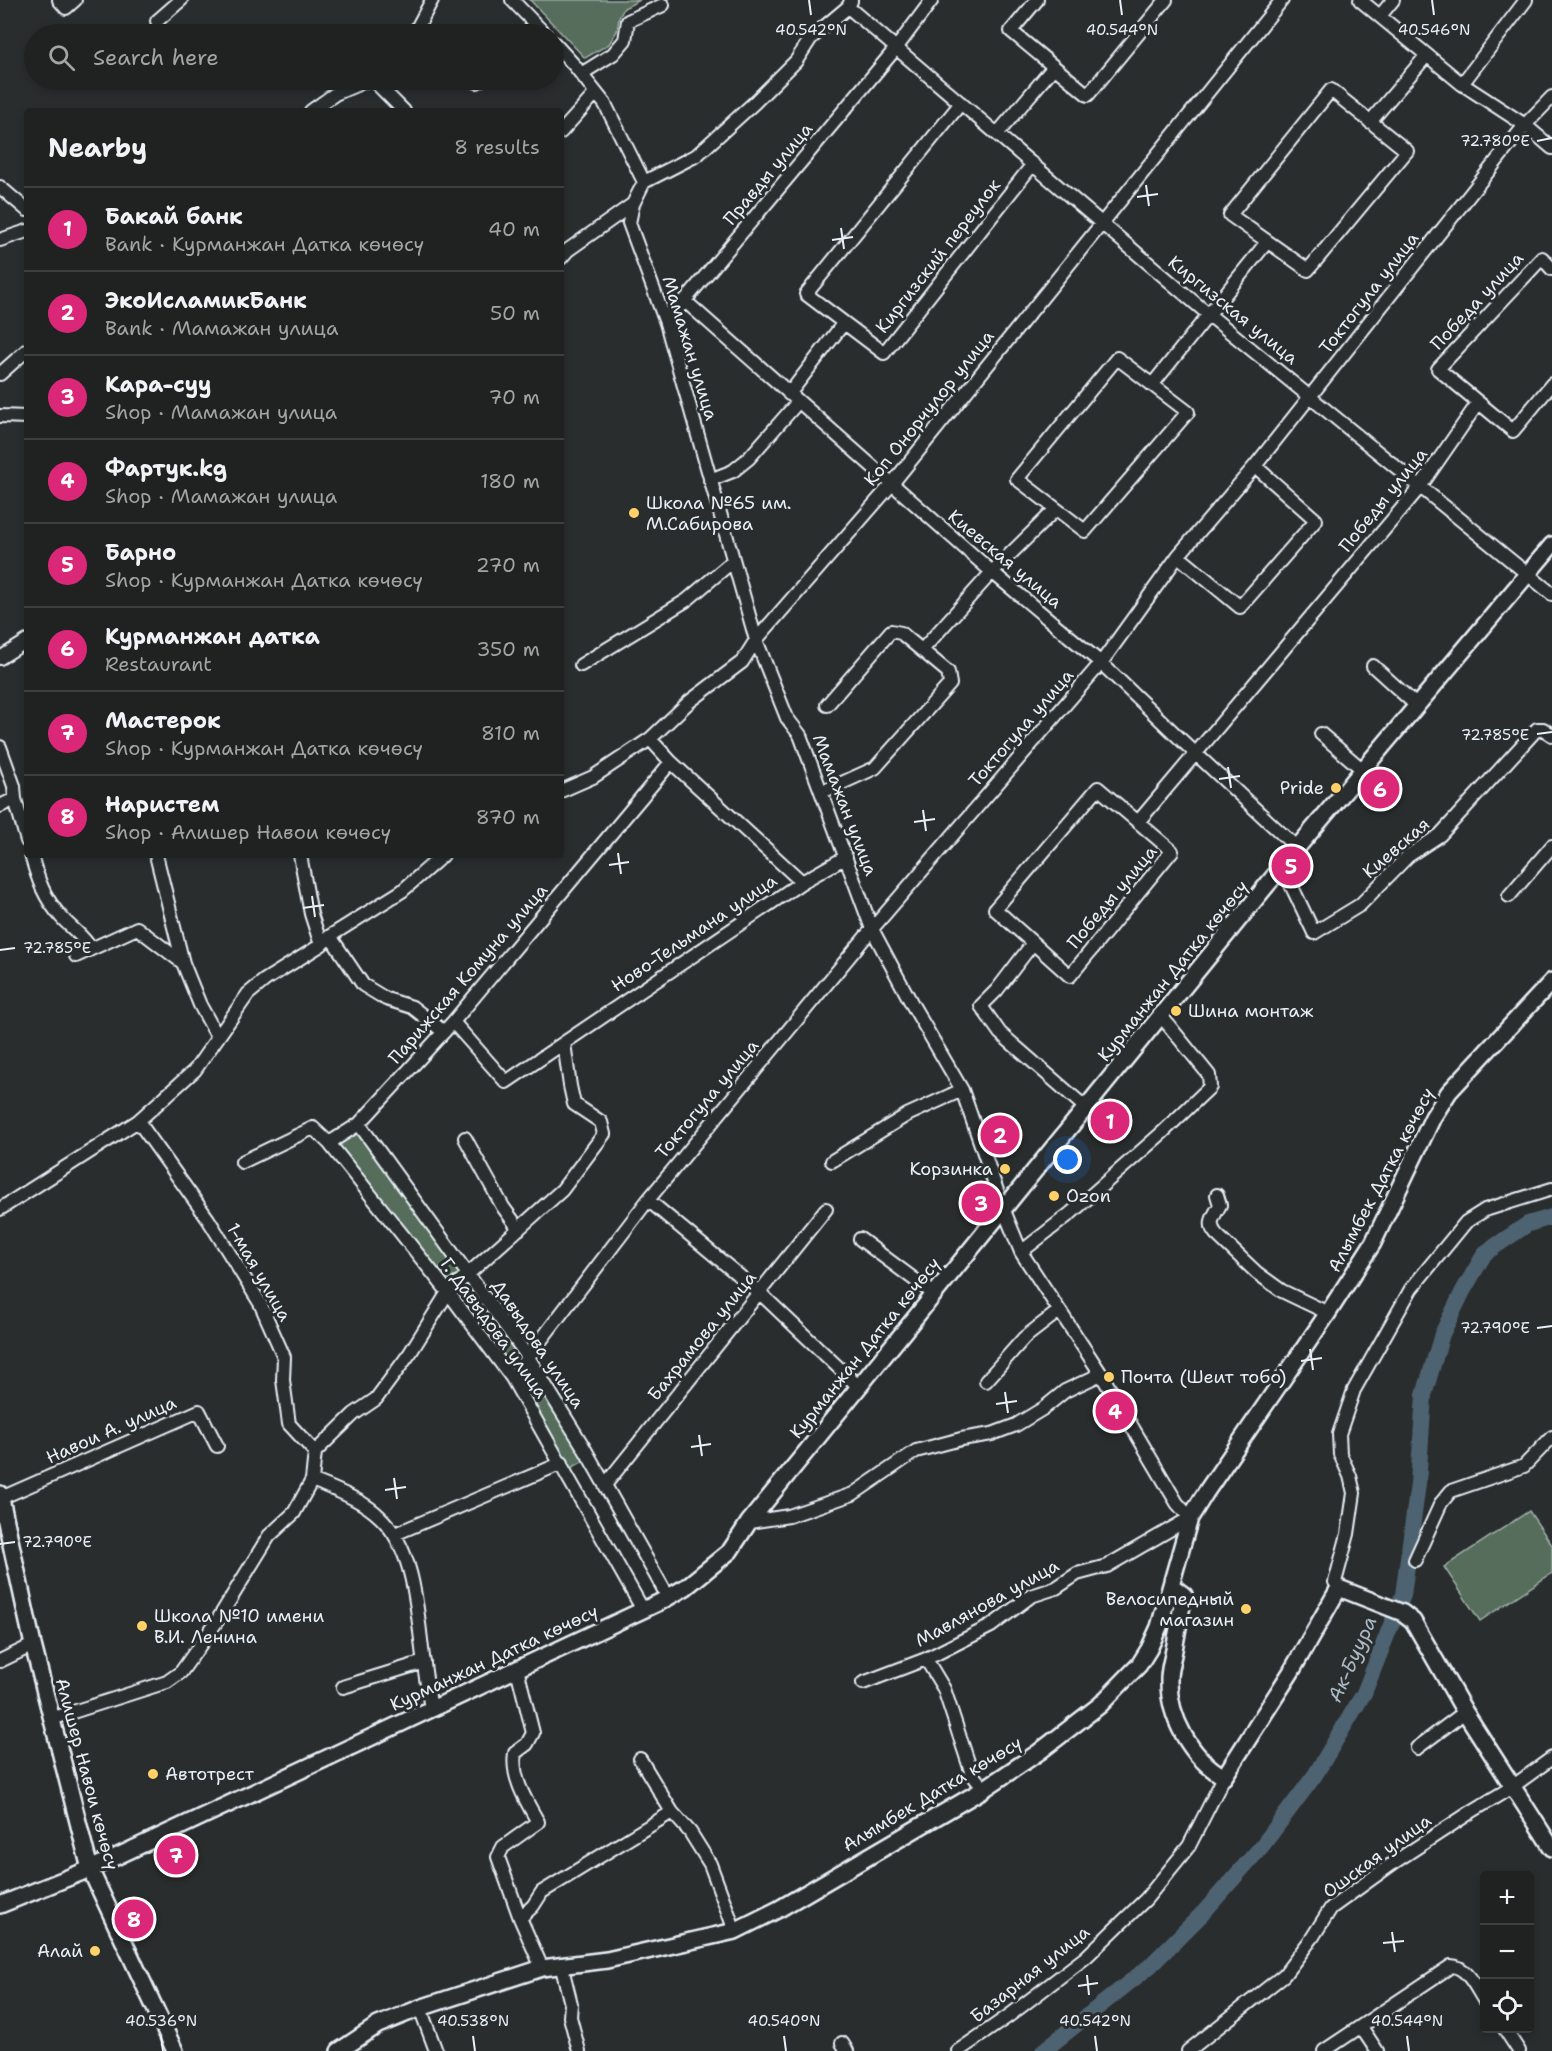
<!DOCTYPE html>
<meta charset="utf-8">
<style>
body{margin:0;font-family:"Shantell Sans",sans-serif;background:#282a2a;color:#f1f3f6}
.controls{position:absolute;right:18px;bottom:18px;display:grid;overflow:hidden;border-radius:6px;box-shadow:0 3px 9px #0003}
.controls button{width:54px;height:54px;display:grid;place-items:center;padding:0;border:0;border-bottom:2px solid #3d3f40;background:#202222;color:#f1f3f6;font:30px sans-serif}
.you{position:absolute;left:1068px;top:1160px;width:21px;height:21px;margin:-15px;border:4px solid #fff;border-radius:50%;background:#1a73e8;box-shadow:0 0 0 9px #1a73e833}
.badge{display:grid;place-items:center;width:39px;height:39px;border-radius:50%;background:#db2777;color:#fff;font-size:20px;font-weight:700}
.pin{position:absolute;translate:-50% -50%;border:3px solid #fff;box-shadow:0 2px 6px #0006}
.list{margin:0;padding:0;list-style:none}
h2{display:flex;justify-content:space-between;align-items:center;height:78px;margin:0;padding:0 24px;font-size:26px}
h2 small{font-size:20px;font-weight:400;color:#a2a4a5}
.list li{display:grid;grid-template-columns:39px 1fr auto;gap:18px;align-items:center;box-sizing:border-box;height:84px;padding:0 24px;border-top:2px solid #3d3f40}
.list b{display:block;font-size:22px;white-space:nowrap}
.list p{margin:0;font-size:20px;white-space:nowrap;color:#a2a4a5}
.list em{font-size:20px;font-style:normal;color:#a2a4a5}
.icon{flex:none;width:33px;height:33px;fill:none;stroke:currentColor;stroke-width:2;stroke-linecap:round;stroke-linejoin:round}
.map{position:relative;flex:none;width:1552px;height:2051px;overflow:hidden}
.search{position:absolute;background:#202222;box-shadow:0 3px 9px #0003;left:24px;top:24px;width:540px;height:66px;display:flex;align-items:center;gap:15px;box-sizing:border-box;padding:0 21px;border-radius:33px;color:#a2a4a5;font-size:22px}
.panel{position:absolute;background:#202222;box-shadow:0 3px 9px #0003;left:24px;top:108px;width:540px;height:750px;border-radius:6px}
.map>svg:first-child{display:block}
.green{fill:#556d5a;stroke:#9eafa9;stroke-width:1.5}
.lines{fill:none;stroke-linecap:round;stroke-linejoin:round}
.river{stroke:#4e6372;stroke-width:16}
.minor-casing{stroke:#e8f1f8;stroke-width:16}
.major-casing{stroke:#e8f1f8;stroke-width:20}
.minor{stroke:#2a2d2e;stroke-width:12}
.major{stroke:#2a2d2e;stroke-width:15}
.ticks{fill:none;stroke:#e8f1f8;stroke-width:2}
.poi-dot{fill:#ffd166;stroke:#2a2d2e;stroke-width:2}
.labels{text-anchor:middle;stroke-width:6;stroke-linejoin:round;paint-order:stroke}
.street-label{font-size:18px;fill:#e8f1f8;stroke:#2a2d2e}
.poi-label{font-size:18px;fill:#e8f1f8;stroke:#2a2d2e;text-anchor:start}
.water-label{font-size:20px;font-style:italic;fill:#aab8c2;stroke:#2a2d2e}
.ticks-label{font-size:15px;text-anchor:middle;fill:#e8f1f8;stroke:#2a2d2e;stroke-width:6;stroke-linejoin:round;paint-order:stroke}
</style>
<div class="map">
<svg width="1552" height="2051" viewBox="0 0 1552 2051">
<rect width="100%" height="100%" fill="#2a2d2e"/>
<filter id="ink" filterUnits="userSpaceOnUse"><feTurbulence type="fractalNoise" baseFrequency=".0167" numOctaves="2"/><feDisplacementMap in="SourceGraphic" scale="12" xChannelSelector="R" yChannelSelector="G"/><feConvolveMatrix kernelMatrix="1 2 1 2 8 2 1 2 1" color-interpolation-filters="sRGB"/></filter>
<g filter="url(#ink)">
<path class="green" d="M530,0H640L624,8L619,18L617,31L609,44L585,58Z
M358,1133L460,1273L447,1283L337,1146Z
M469,1280L523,1356L509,1367L453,1292Z
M529,1367L586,1460L569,1469L518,1381Z
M1529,1511L1552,1545V1573L1480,1621L1444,1567Z"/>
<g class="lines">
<path class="river" d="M1043,2051L1150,1966L1203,1913L1262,1846L1315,1775L1364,1693L1403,1595L1418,1484L1424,1395L1442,1334L1463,1291L1485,1253L1528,1224L1552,1217"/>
<defs>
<path id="minor" d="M59,0L66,8L75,0
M512,0L545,34
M1037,0L1011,31L1088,95L1166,0
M1360,0L1462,84L1525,125L1552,148
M848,7L1208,314L1552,594
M1380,16L1393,0
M157,21L181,0
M414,34L432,0
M554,43L574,65L605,104L644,182L633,204L629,223L666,323L756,640L787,718L800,735L872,929L913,1006L962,1090L1003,1208L1021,1252L1101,1374L1177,1503L1190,1518L1107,1566L1077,1574L1056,1588L1031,1596L991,1626L926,1659L863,1683
M581,74L613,54L625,40L628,21L663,5
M373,80L404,111
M477,82L480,80
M1462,84L1526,0
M1331,90L1407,151L1308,270L1230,215Z
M961,103L806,294L884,353L1033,164
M311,111L335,94L368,80
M1370,122L1427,55
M561,132L596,93
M997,134L1053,68
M644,182L697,155L754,103L796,61L811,38L848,7L851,1
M0,187L27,210
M0,240L27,231
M561,258L568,250L633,204
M1552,269L1542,258L1438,369L1513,431L1552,384
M685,301L992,572L1101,663L1195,753L1297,848
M666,323L897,47L932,0
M1117,358L1188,412L1085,531L1017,479Z
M0,374L27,350
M1152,385L1267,242
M789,394L843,324
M0,416L27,417
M710,480L733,471L749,458L798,402
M1178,556L1240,607L1316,520L1255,466
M922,650L992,572L1056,509
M0,658L27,641
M581,665L687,600L733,561
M1373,666L1417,706
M1321,734L1363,770
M650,739L671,762L802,882
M0,747L14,786L15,799L27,841
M1098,788L1172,851L1070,976L995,909Z
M561,791L593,777L650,739L689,702L742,662L756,640L891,485L1282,0
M822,792L875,768L950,684L948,672L901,633L891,631L827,705
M0,806L15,799
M1138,822L1420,487L1478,403
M31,855C38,880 44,898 62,918C72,929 84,936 91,949
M156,855L183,963
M300,855L311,914L321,945
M1283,868L1314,933L1360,905L1408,856L1440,835L1537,729H1543L1552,735
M1509,896L1552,846
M330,936L363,985L386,999L412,1007L444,1032
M1033,943L997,990L981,1006L1000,1033L1086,1108
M76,956L137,928L183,963L200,1005L217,1036
M453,1022L506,1082L802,882L846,857
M138,1121L208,1219L260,1303L284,1357L283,1380L289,1424L315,1452
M359,1124L528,1357L583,1446L668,1597
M465,1138L503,1207L519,1229
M329,1143L359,1124L453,1022L671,762
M832,1161L907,1115L962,1090
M242,1162L313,1128L329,1143L448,1292L512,1378L643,1610
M1217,1195L1220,1205C1214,1216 1207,1223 1216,1234L1257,1273L1282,1291L1328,1313
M648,1200L760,1293L859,1387
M0,1209L138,1121L195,1070L248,994L265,980L321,945L330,936L402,891L443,855
M860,1239L934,1294
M1021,1252L1071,1213L1163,1132L1210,1087L1209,1075L1162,1017
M512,1378L648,1200L872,929L1101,663L1178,556L1255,466L1525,125L1552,97
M986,1381L1024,1338L1059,1311
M312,1480C335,1490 362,1499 380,1517C417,1552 417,1617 424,1664C426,1680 429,1695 431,1710
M605,1485L826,1209
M1,1498L199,1411L217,1446
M749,1522L789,1516L853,1494L916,1451L961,1439L992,1434L1016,1425L1044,1408L1065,1391L1101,1374
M395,1534L562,1463
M1415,1560L1441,1503L1451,1491L1524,1466L1552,1437
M1339,1588L1335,1582L1348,1534L1354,1493L1350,1476L1340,1454L1339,1434L1354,1390L1411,1289L1466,1222L1485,1210L1552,1189
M926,1659L944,1689L972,1774L984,1789
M0,1661L33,1645
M517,1669L533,1733L527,1744L515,1753C511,1777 526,1801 538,1822L503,1847L498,1857L520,1918L542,1968
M343,1687L424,1662
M51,1719L167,1682L181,1672L217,1621L269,1536L294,1513L312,1480L315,1452L354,1414L376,1399L410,1353L448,1292L562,1190L604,1134L601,1122L574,1104L570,1086L564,1043
M1417,1748L1465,1712
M640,1759L672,1812L690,1832L710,1864L735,1931
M520,1918L533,1906L542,1892L672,1812
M561,1964L571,2004L570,2017L579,2051
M420,2008L436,2051
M1361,2027L1377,2051
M1504,2028L1519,2051
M842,2043L847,2051
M958,2051L1010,2015L1086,1957L1146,1899L1189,1846L1224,1777
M1188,2051L1284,1975L1312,1938L1331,1908L1396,1861L1471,1812L1512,1787L1552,1758
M1324,2051L1451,1966C1467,1966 1476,1988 1484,2000"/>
<path id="major" d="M0,1494L33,1645L90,1869L175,2051
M1172,1586L1184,1595C1180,1615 1177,1635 1173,1655C1171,1663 1169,1671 1169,1679C1168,1717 1191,1758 1224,1777L1291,1672L1339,1588L1403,1613L1413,1621L1465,1712L1552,1848
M0,1905L90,1869L660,1602L686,1587L730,1551L749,1522L1297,848L1552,545
M339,2051L378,2025L420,2008L542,1968L607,1960L735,1931L779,1909L984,1789L1039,1752L1100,1705L1139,1665L1149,1649L1159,1627L1190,1518L1206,1492L1328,1313L1373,1243L1433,1117L1449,1092L1552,981"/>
</defs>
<use href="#minor" class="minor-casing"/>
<use href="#major" class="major-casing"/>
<use href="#minor" class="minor"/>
<use href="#major" class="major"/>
</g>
</g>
<path class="ticks" d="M809,0L811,15M1120,0L1122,15M1432,0L1434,15M1537,141L1552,138M1146,185L1149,206M1137,197L1158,194M841,228L844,249M832,240L853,237M1537,734L1552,732M1228,767L1231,788M1219,779L1240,776M923,810L926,831M914,822L935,819M618,853L621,874M609,865L629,862M312,896L315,917M303,908L324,905M0,950L15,948M1537,1328L1552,1326M1310,1349L1313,1370M1301,1361L1322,1358M1005,1392L1008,1413M996,1404L1017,1401M699,1435L702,1456M691,1447L711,1444M394,1478L397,1499M385,1490L406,1487M0,1544L15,1542M1392,1932L1395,1952M1383,1943L1404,1941M1087,1975L1089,1995M1078,1986L1098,1983M161,2036L163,2051M473,2036L475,2051M784,2036L786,2051M1095,2036L1097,2051M1407,2036L1409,2051"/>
<g class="poi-dot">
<circle cx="634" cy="513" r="6"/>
<circle cx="1336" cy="788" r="6"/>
<circle cx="1176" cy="1011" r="6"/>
<circle cx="1005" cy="1169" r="6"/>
<circle cx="1054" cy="1196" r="6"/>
<circle cx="1109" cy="1377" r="6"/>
<circle cx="1246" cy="1609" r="6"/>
<circle cx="142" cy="1626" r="6"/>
<circle cx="153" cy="1774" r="6"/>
<circle cx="95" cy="1951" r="6"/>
</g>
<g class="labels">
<g class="street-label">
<text transform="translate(768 174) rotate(-50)" y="6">Правды улица</text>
<text transform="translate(938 256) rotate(-52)" y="6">Киргизский переулок</text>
<text transform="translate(1369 293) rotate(-52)" y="6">Токтогула улица</text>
<text transform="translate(1477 301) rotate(-47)" y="6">Победа улица</text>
<text transform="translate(1233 310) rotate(39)" y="6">Киргизская улица</text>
<text transform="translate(690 348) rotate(73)" y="6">Мамажан улица</text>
<text transform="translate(929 408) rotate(-51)" y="6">Коп Онорчулор улица</text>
<text transform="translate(1383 500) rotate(-51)" y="6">Победы улица</text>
<text transform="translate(1005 559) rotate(40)" y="6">Киевская улица</text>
<text transform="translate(1021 728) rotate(-49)" y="6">Токтогула улица</text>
<text transform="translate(845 805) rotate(69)" y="6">Мамажан улица</text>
<text transform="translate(1396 848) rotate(-41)" y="6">Киевская</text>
<text transform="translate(1112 897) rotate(-50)" y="6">Победы улица</text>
<text transform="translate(694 933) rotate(-34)" y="6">Ново-Тельмана улица</text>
<text transform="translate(1173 971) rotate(-51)" y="6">Курманжан Датка көчөсү</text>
<text transform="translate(468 974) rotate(-49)" y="6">Парижская Комуна улица</text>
<text transform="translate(707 1099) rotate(-50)" y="6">Токтогула улица</text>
<text transform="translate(1381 1180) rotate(-62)" y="6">Алымбек Датка көчөсү</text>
<text transform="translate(259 1272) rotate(60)" y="6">1-мая улица</text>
<text transform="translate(494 1328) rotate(54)" y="6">Г. Давыдова улица</text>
<text transform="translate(702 1336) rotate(-51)" y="6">Бахрамова улица</text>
<text transform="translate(538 1344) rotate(56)" y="6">Давыдова улица</text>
<text transform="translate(865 1348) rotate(-51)" y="6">Курманжан Датка көчөсү</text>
<text transform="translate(111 1430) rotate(-24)" y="6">Навои А. улица</text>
<text transform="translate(987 1603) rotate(-29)" y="6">Мавлянова улица</text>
<text transform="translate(494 1658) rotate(-25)" y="6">Курманжан Датка көчөсү</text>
<text transform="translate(87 1774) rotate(75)" y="6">Алишер Навои көчөсү</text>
<text transform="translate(932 1794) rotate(-31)" y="6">Алымбек Датка көчөсү</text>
<text transform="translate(1377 1856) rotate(-36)" y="6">Ошская улица</text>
<text transform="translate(1030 1974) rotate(-38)" y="6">Базарная улица</text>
</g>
<g class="poi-label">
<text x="646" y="509">Школа №65 им.<tspan x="646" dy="21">М.Сабирова</tspan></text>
<text x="1324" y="794" text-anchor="end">Pride</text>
<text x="1188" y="1017">Шина монтаж</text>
<text x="993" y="1175" text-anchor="end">Корзинка</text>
<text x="1066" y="1202">Ozon</text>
<text x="1121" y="1383">Почта (Шеит тобо)</text>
<text x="1234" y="1605" text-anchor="end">Велосипедный<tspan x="1234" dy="21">магазин</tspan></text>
<text x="154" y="1622">Школа №10 имени<tspan x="154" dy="21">В.И. Ленина</tspan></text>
<text x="165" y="1780">Автотрест</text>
<text x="83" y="1957" text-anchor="end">Алай</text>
</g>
<g class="water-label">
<text transform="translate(1352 1659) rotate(-66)" y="7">Ак-Буура</text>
</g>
</g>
<g class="ticks-label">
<text x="811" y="35">40.542°N</text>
<text x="1122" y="35">40.544°N</text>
<text x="1434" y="35">40.546°N</text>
<text x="1495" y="146">72.780°E</text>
<text x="1495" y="740">72.785°E</text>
<text x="57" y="953">72.785°E</text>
<text x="1495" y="1333">72.790°E</text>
<text x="57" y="1547">72.790°E</text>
<text x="161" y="2026">40.536°N</text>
<text x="473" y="2026">40.538°N</text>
<text x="784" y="2026">40.540°N</text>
<text x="1095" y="2026">40.542°N</text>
<text x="1407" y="2026">40.544°N</text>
</g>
</svg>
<div class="controls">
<button>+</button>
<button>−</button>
<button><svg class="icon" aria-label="locate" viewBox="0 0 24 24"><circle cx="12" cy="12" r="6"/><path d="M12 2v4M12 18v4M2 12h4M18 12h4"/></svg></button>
</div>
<div class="you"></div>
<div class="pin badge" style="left:1110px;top:1121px">1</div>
<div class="pin badge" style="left:1000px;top:1135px">2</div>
<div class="pin badge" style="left:981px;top:1203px">3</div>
<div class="pin badge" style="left:1115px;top:1411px">4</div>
<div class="pin badge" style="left:1291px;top:866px">5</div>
<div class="pin badge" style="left:1380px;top:789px">6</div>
<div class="pin badge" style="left:176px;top:1855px">7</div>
<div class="pin badge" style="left:134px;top:1919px">8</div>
<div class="search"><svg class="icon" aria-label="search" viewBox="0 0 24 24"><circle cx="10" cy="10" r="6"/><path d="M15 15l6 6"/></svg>Search here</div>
<section class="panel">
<h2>Nearby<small>8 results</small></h2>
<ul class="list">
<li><span class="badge">1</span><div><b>Бакай банк</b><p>Bank · Курманжан Датка көчөсү</p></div><em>40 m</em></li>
<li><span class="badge">2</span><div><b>ЭкоИсламикБанк</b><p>Bank · Мамажан улица</p></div><em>50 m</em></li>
<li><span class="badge">3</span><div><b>Кара-суу</b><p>Shop · Мамажан улица</p></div><em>70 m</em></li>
<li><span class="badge">4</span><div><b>Фартук.kg</b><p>Shop · Мамажан улица</p></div><em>180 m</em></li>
<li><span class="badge">5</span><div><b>Барно</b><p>Shop · Курманжан Датка көчөсү</p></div><em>270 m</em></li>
<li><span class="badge">6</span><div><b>Курманжан датка</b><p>Restaurant</p></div><em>350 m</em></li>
<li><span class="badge">7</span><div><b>Мастерок</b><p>Shop · Курманжан Датка көчөсү</p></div><em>810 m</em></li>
<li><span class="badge">8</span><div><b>Наристем</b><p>Shop · Алишер Навои көчөсү</p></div><em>870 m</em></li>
</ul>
</section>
</div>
